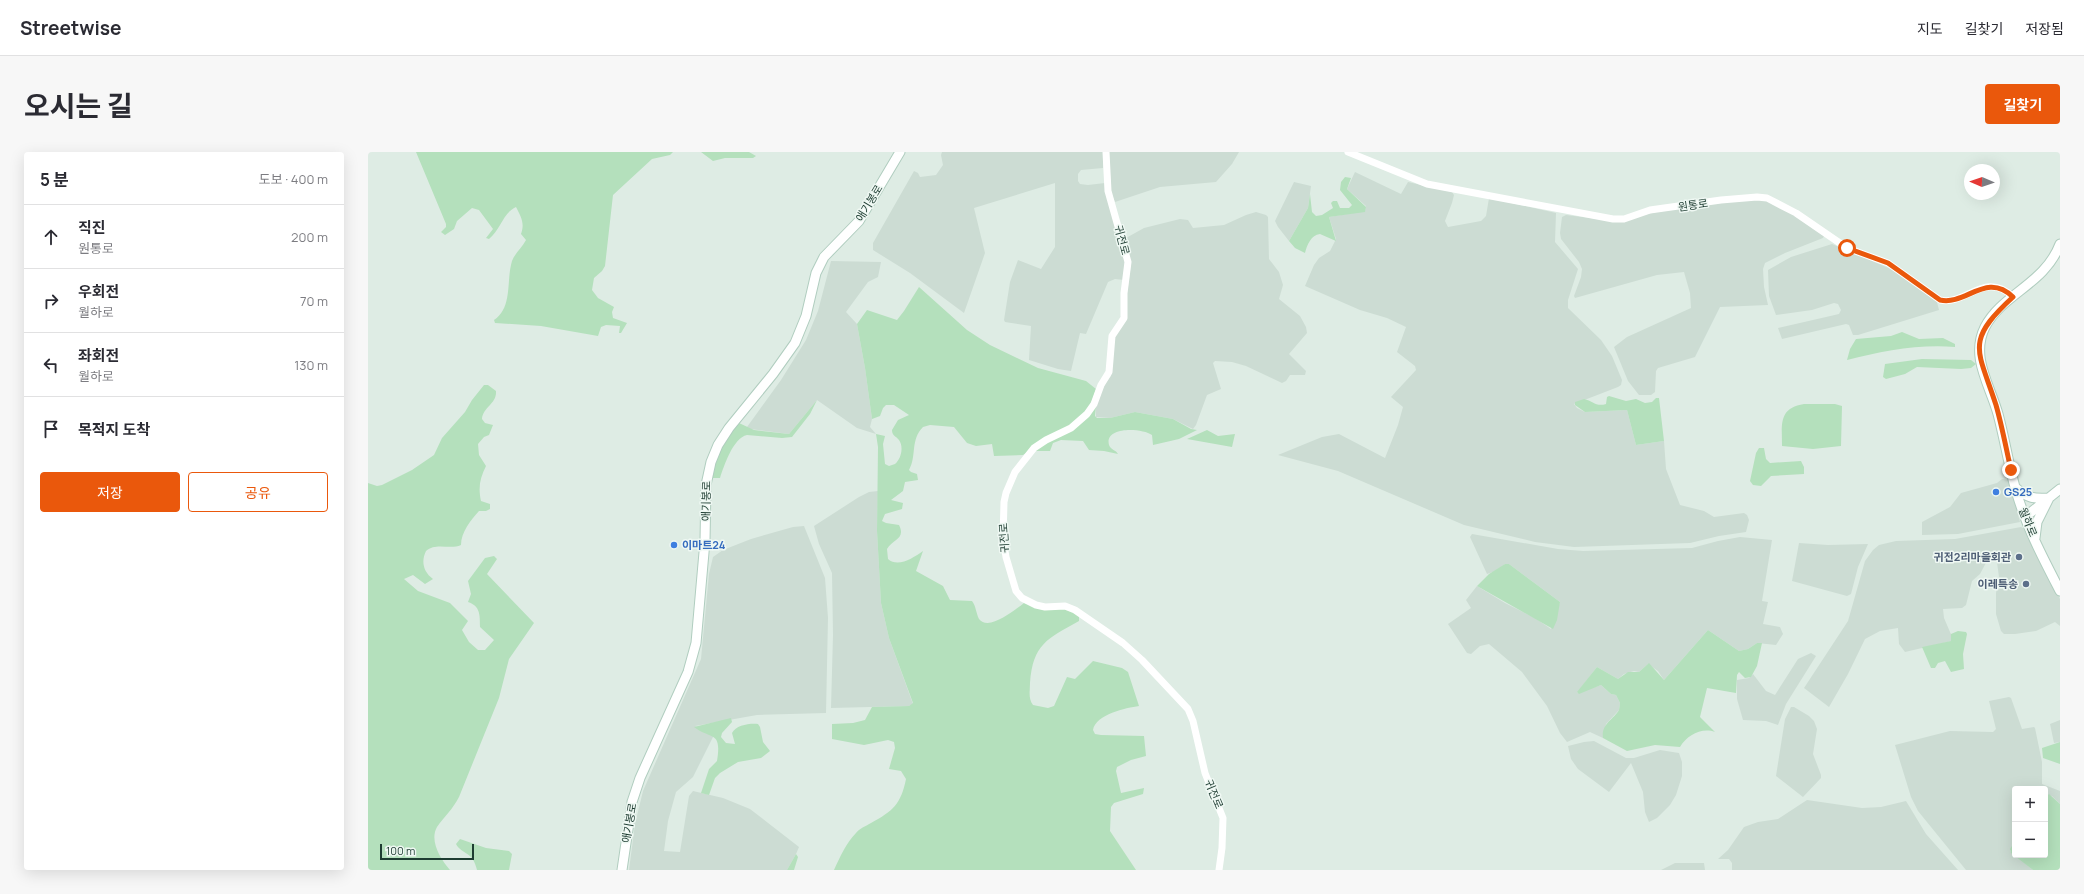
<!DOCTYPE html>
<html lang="ko">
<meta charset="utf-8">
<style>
body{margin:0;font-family:Manrope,"Noto Sans KR",sans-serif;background:#f7f7f7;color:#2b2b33}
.controls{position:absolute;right:12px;bottom:12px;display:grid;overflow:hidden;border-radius:4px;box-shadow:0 4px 16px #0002}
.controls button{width:36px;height:36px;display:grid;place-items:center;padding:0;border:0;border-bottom:1px solid #e1e1e2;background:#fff;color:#2b2b33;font:20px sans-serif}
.compass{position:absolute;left:1596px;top:12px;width:36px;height:36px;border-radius:50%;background:#fff;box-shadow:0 4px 16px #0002;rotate:272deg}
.scale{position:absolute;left:12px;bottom:10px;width:94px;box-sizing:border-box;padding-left:4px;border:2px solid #1e3d32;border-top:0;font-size:11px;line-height:14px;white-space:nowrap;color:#1e3d32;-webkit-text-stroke:3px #eff8f3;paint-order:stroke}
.stop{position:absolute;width:12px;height:12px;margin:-9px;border:3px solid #ea580c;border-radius:50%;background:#fff}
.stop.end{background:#ea580c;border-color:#fff;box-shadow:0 1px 4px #0008}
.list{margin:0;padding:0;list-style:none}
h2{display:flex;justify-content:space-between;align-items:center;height:52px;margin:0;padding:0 16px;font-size:17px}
h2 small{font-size:13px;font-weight:400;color:#7c7c81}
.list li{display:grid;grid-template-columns:26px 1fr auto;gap:12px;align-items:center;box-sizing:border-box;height:64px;padding:0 16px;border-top:1px solid #e1e1e2}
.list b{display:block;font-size:15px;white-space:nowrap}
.list p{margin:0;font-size:13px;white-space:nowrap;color:#7c7c81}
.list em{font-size:13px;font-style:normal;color:#7c7c81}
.actions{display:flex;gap:8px;padding:12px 16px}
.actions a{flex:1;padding:9px 0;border:1px solid #ea580c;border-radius:4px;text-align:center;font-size:14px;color:#ea580c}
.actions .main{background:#ea580c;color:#fff}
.icon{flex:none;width:22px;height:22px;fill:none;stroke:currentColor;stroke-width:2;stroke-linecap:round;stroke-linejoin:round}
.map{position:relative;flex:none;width:1692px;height:718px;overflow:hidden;border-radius:4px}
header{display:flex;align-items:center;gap:24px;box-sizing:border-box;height:56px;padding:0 20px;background:#fff;border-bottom:1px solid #e1e1e2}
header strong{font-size:19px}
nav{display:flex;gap:22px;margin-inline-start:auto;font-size:14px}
.intro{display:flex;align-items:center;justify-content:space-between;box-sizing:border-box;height:96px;padding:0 24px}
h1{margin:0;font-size:28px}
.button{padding:10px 18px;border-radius:4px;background:#ea580c;color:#fff;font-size:14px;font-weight:700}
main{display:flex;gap:24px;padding:0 24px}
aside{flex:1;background:#fff;border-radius:4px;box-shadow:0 4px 16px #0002}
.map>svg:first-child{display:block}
.built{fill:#ccdcd3}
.green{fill:#b4e0bc}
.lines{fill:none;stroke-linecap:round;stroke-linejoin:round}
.secondary-casing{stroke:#b0cdbf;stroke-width:11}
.street{stroke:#fff;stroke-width:7}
.secondary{stroke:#fff;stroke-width:9}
.route{stroke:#ea580c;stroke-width:5}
.shop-dot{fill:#3f7fe0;stroke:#eff8f3;stroke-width:1.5}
.service-dot{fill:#5c6f8a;stroke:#eff8f3;stroke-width:1.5}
.labels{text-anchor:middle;stroke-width:3;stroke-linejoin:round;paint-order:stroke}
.street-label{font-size:11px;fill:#1e3d32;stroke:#eff8f3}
.shop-label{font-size:11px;font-weight:bold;fill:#366cbe;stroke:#eff8f3;text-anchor:start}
.service-label{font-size:11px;font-weight:bold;fill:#4e5e75;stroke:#eff8f3;text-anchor:end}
</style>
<header>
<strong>Streetwise</strong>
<nav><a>지도</a><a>길찾기</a><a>저장됨</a></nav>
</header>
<div class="intro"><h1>오시는 길</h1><a class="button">길찾기</a></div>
<main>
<aside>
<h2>5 분<small>도보 · 400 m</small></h2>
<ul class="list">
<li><svg class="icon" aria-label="ahead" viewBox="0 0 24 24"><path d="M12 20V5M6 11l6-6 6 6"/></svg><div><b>직진</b><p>원통로</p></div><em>200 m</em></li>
<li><svg class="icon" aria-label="right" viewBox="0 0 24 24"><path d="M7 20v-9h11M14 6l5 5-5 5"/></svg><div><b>우회전</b><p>월하로</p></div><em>70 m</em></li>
<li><svg class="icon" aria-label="left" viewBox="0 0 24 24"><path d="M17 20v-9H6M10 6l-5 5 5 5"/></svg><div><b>좌회전</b><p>월하로</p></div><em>130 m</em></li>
<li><svg class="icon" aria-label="arrive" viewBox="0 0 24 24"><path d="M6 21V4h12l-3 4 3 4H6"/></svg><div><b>목적지 도착</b></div></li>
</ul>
<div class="actions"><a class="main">저장</a><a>공유</a></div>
</aside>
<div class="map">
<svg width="1692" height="718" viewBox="0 0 1692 718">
<rect width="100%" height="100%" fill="#deece4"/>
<path class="built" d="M574,0H735V16L713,18L710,22V29L712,32L720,33L737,31L757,104L756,128L747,127L740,130L718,182L712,181L703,219L690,217L661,208L663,174L637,170L636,168L642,130L650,108L673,117L687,95V31L606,56L617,101L596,161L542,121L505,98V91L546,19L550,21L552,25L568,23L575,13L573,3Z
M741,0H871L864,12L848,30L792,35L747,50L743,41Z
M987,20L1033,42L1040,30L1084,40L1086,43L1084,51L1077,69L1080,75L1113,69L1118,64L1121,46L1188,61L1187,90L1210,117L1200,148V156L1233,188L1244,204L1254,228L1253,233L1250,235L1206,252L1209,256L1217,260L1259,258L1268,293L1296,289L1298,317L1312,353L1336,359L1346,365L1376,361L1379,363L1381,368L1378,380L1351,384L1322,391L1206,395L1167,390L1096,373L970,319L910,303L954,285L971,282L1017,306L1030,273L1035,255L1023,245L1048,218L1047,214L1029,200L1038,175L1019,166L992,158L937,134L946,113L951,106L962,99L968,87L961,65L997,59L998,54L979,37Z
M926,30L943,34L940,56L921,89L910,75L907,69Z
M1368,48H1396L1413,54L1456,84L1455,86L1417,101L1397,111L1395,117L1396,135L1400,153L1352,155L1327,205L1290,216L1288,219L1287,240L1283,243H1271L1260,229L1246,195L1259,185L1323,156L1322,141L1316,120L1289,123L1207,146L1206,144L1213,125L1214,117L1211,110L1193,87L1192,81L1194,65L1198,63L1247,69L1289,60Z
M888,60L898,63L900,65L901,107L911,120L915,133L911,147L932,164L938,175L939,181L921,202L938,219L937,223H922L918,229L914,231L878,214L864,210L847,209L845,211L853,237L839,243L828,273L825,277L805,267L767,260L742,266L728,265V254L735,235L743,224L745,193L759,142L763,112L758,86L776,76L812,67L820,68L825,76L856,73L878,63Z
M1464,92L1523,117L1569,150L1571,158L1490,183H1485L1481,173L1478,172L1414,187L1410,176L1458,165L1471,162L1473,158L1470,152L1466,151L1444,158L1408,163L1401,144L1400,118L1423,105Z
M463,109L513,110L510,125L500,130L478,160L489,172L497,216L504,267L502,275L508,282L489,276L449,248L421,282L382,277L379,275L413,228L438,188L450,159Z
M1634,327L1641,328L1652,370L1590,382L1554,383V370L1582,355L1593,341L1629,331Z
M510,339L509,379L513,451L521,486L545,552L541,554L463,556L465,483L464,421L451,392L446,374L491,345L501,340Z
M436,374L457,426L460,466L458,561L389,563L327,574L346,583L325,625L308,640L300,669L296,699L312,700L321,644L325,639L355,646L382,657L431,695L428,702L419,718H261L267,672L275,639L333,507L341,422L345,405L355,398L383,387L425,375Z
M1653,375L1657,377L1692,447V474L1687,470L1668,479L1647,482H1636L1633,479L1628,462V441L1631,425L1628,403L1626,400L1620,407L1612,422L1604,429L1598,453L1594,456L1575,457L1576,466L1585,487L1584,489L1537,500L1531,492L1530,476L1512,479L1497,487L1480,522L1461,555L1436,536L1480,469L1497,409L1505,398L1511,393L1528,389L1587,387Z
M1104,382L1190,397L1215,399L1324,396L1350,389L1372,385L1404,388L1394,449L1400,450L1395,472L1412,475L1415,482L1408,493L1389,491L1380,497L1371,499L1340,478L1296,528L1290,519L1280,512L1271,520L1266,519L1256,522L1250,527L1229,515L1209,541L1233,533L1243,542L1248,543L1252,551L1251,558L1238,572L1235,586L1222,580L1199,590L1192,581L1179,554L1154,520L1121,492L1112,494L1103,502L1099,501L1080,472L1103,456L1098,448L1109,434L1137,451L1167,466L1183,477L1192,450L1141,412H1137L1128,419L1119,422L1102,385Z
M1431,391L1460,393L1500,392L1490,415L1483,442L1479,444L1424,429Z
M1443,501L1448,504L1418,552L1410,573L1398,569L1375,568L1369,547V528L1381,526L1385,522L1398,539L1407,543L1430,507Z
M1641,545L1643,546L1654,577L1666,575L1667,576L1674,610V632L1692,639V652L1684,644L1679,643L1677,646V637H1647V689L1642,699L1665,718H1598L1550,659L1543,645L1527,593L1582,579L1625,580L1628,577L1621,549Z
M1423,555H1426L1441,564L1446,569L1449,577L1445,602L1453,623V626L1435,645L1408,624L1417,567Z
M1692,568V590L1686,591L1682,572Z
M1226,589L1258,606H1266L1292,598L1311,601L1314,610V624L1308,643L1302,653L1289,666L1281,670L1277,660L1275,640L1263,611L1241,640L1210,617L1203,607L1200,594L1216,590Z
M1439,648L1494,656L1513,655L1538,649L1558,682L1590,718H1364V711L1361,707H1350L1360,698L1376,675L1390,670L1410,667Z
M1307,711H1336L1337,718H1293Z"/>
<path class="green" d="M48,0H305L302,3L284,7L245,43L237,114L234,119L226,126L224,138L230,146L246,155L244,160L245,166L259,171L253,181H251L252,174L238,173L233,175L230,184L173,174L127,171L126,168C145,155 138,129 144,109C147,101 154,96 158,88L153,82C157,71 153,65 148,55C135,61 133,77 121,87L118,86L125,77L111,58L104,56L89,69L86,77L77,83L73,80L78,75V72Z
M333,0H381L388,4L385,6H357L345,9Z
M977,25L983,26L979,37L998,55L997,60L961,65L968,89L952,82C943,83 939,93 937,101L927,96L921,89L940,56L942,42L944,60L948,64L954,63L965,56L963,51L965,49H969L972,56H981L984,53L972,38L973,30Z
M551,135L599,178L622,193L670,216L718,229L728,237L723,252L710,268L655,303L626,304L624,292L608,294L599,291L586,275L562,273L555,275C542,288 549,304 541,318L543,320L549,322L550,328L537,330L535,339L523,348L535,351L534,357L517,362L514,369L518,371L531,373C538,387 525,387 519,397L520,407C530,416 545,406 555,399L548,419L575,434L582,448L604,449C608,454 608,461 611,467C621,480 648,457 656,451L700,457L711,464V469C679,487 665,492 662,531C662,538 660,547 665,553L680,556L686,554L699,525L707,527L725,509L754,516L760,520L771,554C758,556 728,562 725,578L727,582L733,583L776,584L778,604L763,608L749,615L748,619L753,641L776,636L775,642L746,651L743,655L742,679L768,718H466C472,705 478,691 488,681C492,676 498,674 503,671C525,659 533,652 538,627L533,619L521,617L527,596L526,590L520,588L496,593L464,587V572L485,571L497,568L504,555L541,554L545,551L521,486L513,451L509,379L510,295L508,282L517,284L515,292L517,312L521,314L527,312C533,307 536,295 531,288C528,284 524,284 524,278L530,268L541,263L526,253H518L515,256L512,264L504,267L497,216L489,172L499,158L529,168L536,159Z
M1534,180L1551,187L1575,186L1587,192V195C1551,192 1514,199 1479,208L1482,197L1488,187L1523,184Z
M1554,207L1603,208L1608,212L1603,216L1593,217L1549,215L1537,222L1518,227L1515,225L1517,212Z
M116,233H120L128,239C129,252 115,255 114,267L117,271L125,273L121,283L116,285L110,292L111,303L118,314C112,326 110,335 113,349L122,352V357L118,359H111C103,368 93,380 93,393C82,398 68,390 58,399C53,409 55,420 65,427L57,432L45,423L36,427L50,439L82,451L100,469L94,478L101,490L110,498H117L126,488L112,475C112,462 112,454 100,450L103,442L100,429L117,406L126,404L129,407L119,422L166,471L141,507L131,546L91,645C85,657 76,665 69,675C61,689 73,708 82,718H0V331L9,334L14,333L44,318L66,303L74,286L97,260L104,248Z
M1241,244L1258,249L1268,247L1277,251L1284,250L1288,246H1291L1296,289L1268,293L1259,258L1217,260L1207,253V250L1216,247C1225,249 1228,255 1238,252L1239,245Z
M449,248L442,262L424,285L414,286L379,283C365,286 356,314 352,326H344C344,305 359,286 371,271L386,278L421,282Z
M1436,252H1467L1474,254L1473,294L1445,297L1414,294C1414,273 1410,256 1436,252Z
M728,254L727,264L729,266H742L767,260L805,267L823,277L829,278L811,287L785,293L784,283C774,276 736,274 741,293C743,298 748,298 750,302L736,299L721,298L715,289L693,288L685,291L682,299H668V296Z
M839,278L850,284L867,282L864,295L819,287Z
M1391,296H1396L1398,307L1402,311L1433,309L1436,315V322L1403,324L1393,334L1385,333L1382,329L1388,301Z
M1137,412H1141L1192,450L1189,468L1185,477L1109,434L1121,422Z
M1340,478L1371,499L1380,497L1389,491H1394L1389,514L1383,525L1377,526L1371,520L1369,523L1368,541L1339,536L1332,565L1347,580C1334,575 1319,583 1312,595L1287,593L1259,599L1235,586C1233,572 1245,568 1251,558L1252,551L1248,543L1243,542L1233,533L1211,542L1209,540L1229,515L1250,527L1260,520H1271L1281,511L1296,528Z
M1590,479L1598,480L1599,482L1595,502L1596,517L1583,520L1577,509L1570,511L1567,516H1563L1554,495L1583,489V482Z
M363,566L364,570L354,581L353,585L358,591L367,592L364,581C368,573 382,571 390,572L392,575L395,590L402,599L393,606L370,610L352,621L347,626L341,643L333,641L341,617L349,609C354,578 343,588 326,575Z
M1692,590V612L1675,606L1674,596Z
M1681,642L1692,652V718H1665L1643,701L1642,697L1647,689V703H1677V646Z
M92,687L118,696L141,699L144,702L141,718H109C105,699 94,703 88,692Z
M428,702L430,705L426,718H419Z"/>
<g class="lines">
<defs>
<path id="secondary" d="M1692,92C1677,132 1634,142 1617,175C1602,205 1622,233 1630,262C1637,288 1641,316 1649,342C1659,376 1676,408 1692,439
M1648,336C1659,346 1666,347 1681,346
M1657,365L1692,337
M1667,386L1669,370L1681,346
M254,718L264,650L272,626L320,520L328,491L337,389L338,333L343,310L350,293L361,276L405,222L427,191L438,164L448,121L456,105L491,69L532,0"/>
</defs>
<use href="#secondary" class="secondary-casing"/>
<path class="street" d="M738,0L740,39L760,110L756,141V166L744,184L741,220L733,233L726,252L719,262L703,276L678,288L666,296L647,320L638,341L636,350L635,387L638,405L648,439L654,446L668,453L677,455L697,454L707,458L755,491L774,508L820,557L825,569L837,621L855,666L854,696L851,718
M980,0L1059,32L1245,67H1256L1282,58L1353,48L1389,45L1399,46L1428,61L1479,96L1520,111L1572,148C1598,154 1617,118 1645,145"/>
<use href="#secondary" class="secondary"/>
</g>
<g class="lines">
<path class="route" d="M1479,96L1520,111L1572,148C1598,154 1618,119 1645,145C1596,190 1610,197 1628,253C1634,274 1638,296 1643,318"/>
</g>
<g class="shop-dot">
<circle cx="1628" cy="340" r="4"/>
<circle cx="306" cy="393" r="4"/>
</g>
<g class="service-dot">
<circle cx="1651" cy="405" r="4"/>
<circle cx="1658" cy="432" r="4"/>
</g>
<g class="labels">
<g class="street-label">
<text transform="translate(501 51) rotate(-59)" y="4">애기봉로</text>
<text transform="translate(1325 53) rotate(-9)" y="4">원통로</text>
<text transform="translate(754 88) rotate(75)" y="4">귀전로</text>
<text transform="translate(338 349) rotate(-89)" y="4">애기봉로</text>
<text transform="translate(1660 370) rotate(68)" y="4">월하로</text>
<text transform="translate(636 386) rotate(-94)" y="4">귀전로</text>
<text transform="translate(846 642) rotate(67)" y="4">귀전로</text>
<text transform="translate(261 671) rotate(-80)" y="4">애기봉로</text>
</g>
<g class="shop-label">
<text x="1636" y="344">GS25</text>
<text x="314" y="397">이마트24</text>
</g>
<g class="service-label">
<text x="1643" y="409">귀전2리마을회관</text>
<text x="1650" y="436">이레특송</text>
</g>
</g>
</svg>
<div class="controls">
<button>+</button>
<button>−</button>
</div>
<svg class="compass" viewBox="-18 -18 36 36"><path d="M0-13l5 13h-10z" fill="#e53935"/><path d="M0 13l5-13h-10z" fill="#7c7c81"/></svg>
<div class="scale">100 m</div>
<div class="stop" style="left:1479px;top:96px"></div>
<div class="stop end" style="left:1643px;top:318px"></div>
</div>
</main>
